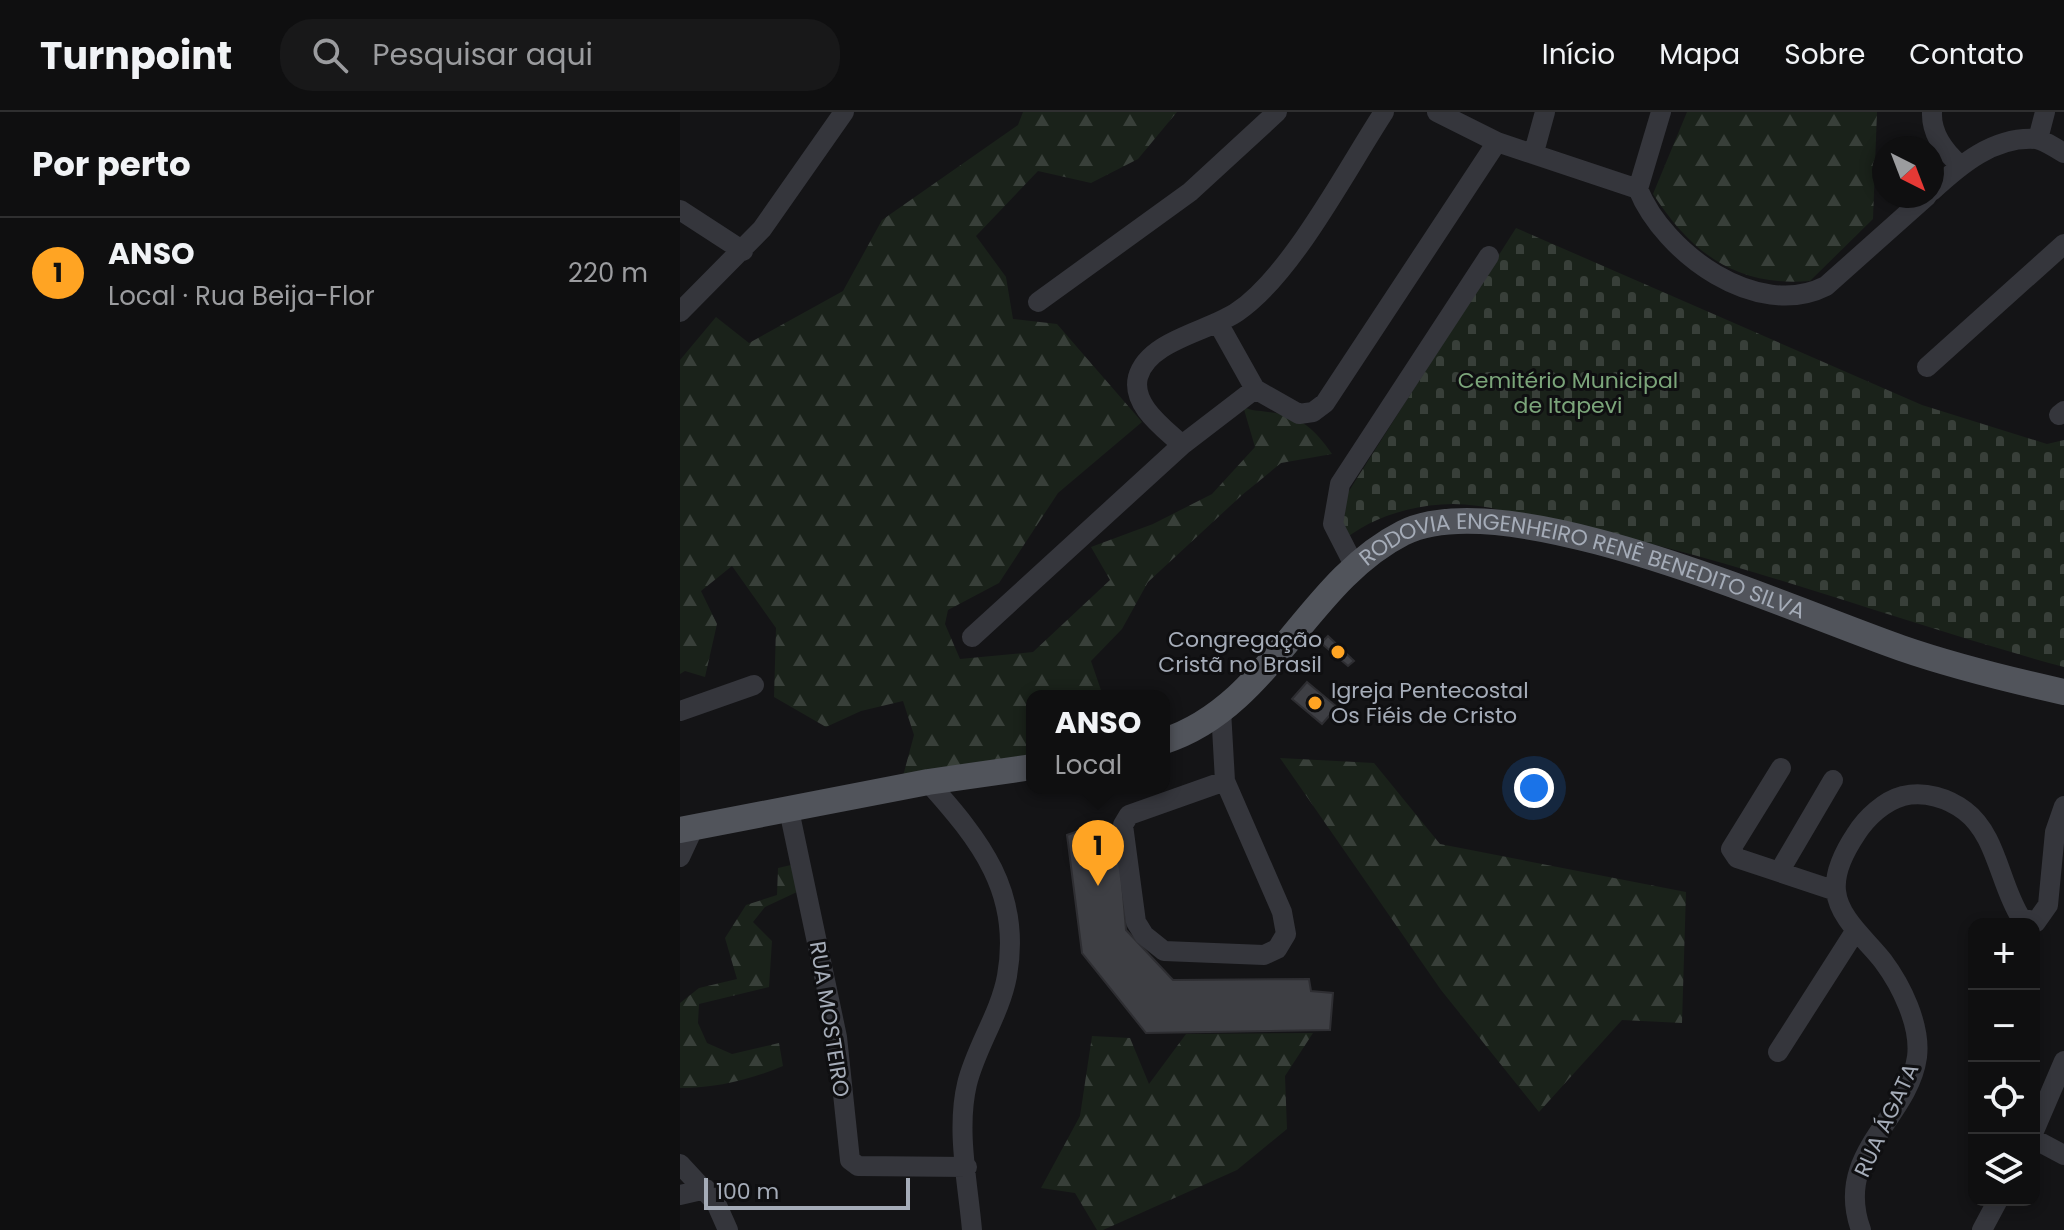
<!DOCTYPE html>
<html lang="pt">
<meta charset="utf-8">
<style>
body{margin:0;font-family:Poppins,sans-serif;background:#181819;color:#f1f3f6}
.controls{position:absolute;right:24px;bottom:24px;display:grid;overflow:hidden;border-radius:16px;box-shadow:0 4px 12px #0003}
.controls button{width:72px;height:72px;display:grid;place-items:center;padding:0;border:0;border-bottom:2px solid #2f2f30;background:#0f0f10;color:#f1f3f6;font:40px sans-serif}
.compass{position:absolute;left:1192px;top:24px;width:72px;height:72px;border-radius:50%;background:#0f0f10;box-shadow:0 4px 12px #0003;rotate:138deg}
.scale{position:absolute;left:24px;bottom:20px;width:206px;box-sizing:border-box;padding-left:8px;border:4px solid #a5acb8;border-top:0;font-size:22px;line-height:28px;white-space:nowrap;color:#a5acb8;-webkit-text-stroke:6px #0f0f11;paint-order:stroke}
.you{position:absolute;left:854px;top:676px;width:28px;height:28px;margin:-20px;border:6px solid #fff;border-radius:50%;background:#1a73e8;box-shadow:0 0 0 12px #1a73e833}
.badge{display:grid;place-items:center;width:52px;height:52px;border-radius:50%;background:#ffa423;color:#111;font-size:26px;font-weight:700}
.pin{position:absolute;translate:-50% -66px;filter:drop-shadow(0 2px 4px #0008)}
.pin::after{content:'';position:absolute;top:42px;width:28px;height:24px;background:inherit;clip-path:polygon(0 0,100% 0,50% 100%)}
.popup{position:absolute;left:346px;top:578px;width:144px;height:104px;box-sizing:border-box;display:grid;place-content:center;border-radius:16px;background:#0f0f10;filter:drop-shadow(0 2px 6px #0005);font-size:26px;white-space:nowrap;color:#9b9c9f}
.popup b{font-size:30px;color:#f1f3f6}
.popup::after{content:'';position:absolute;left:50%;top:100%;margin-left:-16px;border:16px solid transparent;border-top-color:#0f0f10}
.list{margin:0;padding:0;list-style:none}
h2{display:flex;justify-content:space-between;align-items:center;height:104px;margin:0;padding:0 32px;font-size:34px}
h2 small{font-size:26px;font-weight:400;color:#9b9c9f}
.list li{display:grid;grid-template-columns:52px 1fr auto;gap:24px;align-items:center;box-sizing:border-box;height:112px;padding:0 32px;border-top:2px solid #2f2f30}
.list b{display:block;font-size:30px;white-space:nowrap}
.list p{margin:0;font-size:26px;white-space:nowrap;color:#9b9c9f}
.list em{font-size:26px;font-style:normal;color:#9b9c9f}
.icon{flex:none;width:44px;height:44px;fill:none;stroke:currentColor;stroke-width:2;stroke-linecap:round;stroke-linejoin:round}
.map{position:relative;flex:none;width:1384px;height:1118px;overflow:hidden}
header{display:flex;align-items:center;gap:48px;box-sizing:border-box;height:112px;padding:0 40px;background:#0f0f10;border-bottom:2px solid #2f2f30}
header strong{font-size:38px}
nav{display:flex;gap:44px;margin-inline-start:auto;font-size:28px}
.search{width:560px;height:72px;background:#181819;display:flex;align-items:center;gap:20px;box-sizing:border-box;padding:0 28px;border-radius:32px;color:#9b9c9f;font-size:30px}
main{display:flex}
aside{flex:1;background:#0f0f10}
.map>svg:first-child{display:block}
.forest{fill:url(#forest-firs)}
.cemetery{fill:url(#cemetery-stones)}
.building{fill:#3e3f44;stroke:#2e2e32;stroke-width:2}
.lines{fill:none;stroke-linecap:round;stroke-linejoin:round}
.minor{stroke:#35363c;stroke-width:20}
.major{stroke:#51545b;stroke-width:26}
.poi-dot{fill:#ffa423;stroke:#0f0f11;stroke-width:3}
.labels{text-anchor:middle;stroke-width:6;stroke-linejoin:round;paint-order:stroke}
.park-label{font-size:22px;fill:#7ba57a;stroke:#0f0f11}
.street-label{font-size:22px;fill:#a5acb8;stroke:#0f0f11}
.poi-label{font-size:22px;fill:#a5acb8;stroke:#0f0f11;text-anchor:end}
</style>
<header>
<strong>Turnpoint</strong>
<div class="search"><svg class="icon" aria-label="search" viewBox="0 0 24 24"><circle cx="10" cy="10" r="6"/><path d="M15 15l6 6"/></svg>Pesquisar aqui</div>
<nav><a>Início</a><a>Mapa</a><a>Sobre</a><a>Contato</a></nav>
</header>
<main>
<aside>
<h2>Por perto<small></small></h2>
<ul class="list">
<li><span class="badge">1</span><div><b>ANSO</b><p>Local · Rua Beija-Flor</p></div><em>220 m</em></li>
</ul>
</aside>
<div class="map">
<svg width="1384" height="1118" viewBox="0 0 1384 1118">
<defs>
<pattern id="forest-firs" width="22" height="20" patternUnits="userSpaceOnUse" patternTransform="scale(2)"><rect width="22" height="20" fill="#1a221a"/><path d="M5 1l3.5 6h-7zM16 11l3.5 6h-7z" fill="#383f39"/></pattern>
<pattern id="cemetery-stones" width="16" height="16" patternUnits="userSpaceOnUse" patternTransform="scale(2)"><rect width="16" height="16" fill="#1a221a"/><path d="M2 7V4a2 2 0 0 1 4 0v3zM10 15v-3a2 2 0 0 1 4 0v3z" fill="#383f39"/></pattern>
</defs>
<rect width="100%" height="100%" fill="#141416"/>
<path class="forest" d="M343,0H497L458,47L411,71L358,59L296,124L326,165L333,207L377,212L462,310L378,381L319,471L268,498L265,512L280,547L353,540L430,468L411,435L473,412L532,382L575,335L563,294C572,300 578,298 588,300C620,303 635,317 652,342L601,351L562,383L468,470L442,517L411,549L423,584H352V645L223,664L234,623L223,589L181,599L146,615L94,585L96,516L52,454L21,479L37,512L25,565L5,559L0,562V248L36,205L69,231L163,179L202,108L338,13Z
M1007,0H1197L1193,107L1130,169C1057,175 1012,142 973,82Z
M600,646L694,651L760,732L1006,780L1002,911L942,908L859,1000L761,878Z
M111,753L117,780L85,795L73,810L92,829L89,875L19,892L18,911L27,931L52,942L99,931L103,954C69,968 36,976 0,976V891L19,876L57,867L45,826L66,793L97,783L98,756Z
M633,921L605,964L607,1017L557,1058L423,1118H417L395,1081L361,1076L400,1004L412,924L450,926L469,972L506,922Z"/>
<path class="cemetery" d="M836,116L1242,293L1367,332L1384,328V555C1216,510 1052,444 881,412C847,405 808,392 773,392C736,392 694,404 665,427L660,393Z"/>
<path class="building" d="M648,524L674,549L668,554L641,531Z
M627,570L657,595L642,612L612,587Z
M410,715L435,718L438,722L446,818L493,868L629,867L631,879L653,881L650,918L466,921L402,841L387,723Z"/>
<g class="lines">
<path class="minor" d="M757,0L817,30L958,77C984,141 1077,209 1146,174L1247,84
M1252,0C1251,22 1264,39 1280,53
M1358,27L1365,0
M854,40L865,0
M958,77L981,0
M1252,79C1280,53 1314,24 1356,27C1365,28 1376,37 1384,41
M0,98L63,139
M358,190L510,80L597,0
M0,200L82,117L164,0
M538,211L575,277L619,302L633,300L645,291L817,30
M1247,255L1384,132
M1379,303L1384,299
M502,333C484,316 451,293 458,265C468,228 530,219 557,200C612,163 666,58 704,0
M675,455L653,412L660,372L809,144
M292,525L502,333L575,277
M541,598L545,669L602,800L606,822L597,837L584,843L484,839L464,823L456,810L443,713L449,703L545,669
M0,599L74,573
M1101,656L1051,737L1057,746L1156,779
M248,670C300,728 342,780 327,864C320,902 296,935 287,972C276,1018 288,1072 292,1118
M109,698L157,925L170,1048L178,1054L287,1055
M0,745L14,715
M1099,760L1153,668
M1098,940L1176,818
M1354,1019L1384,949
M1354,1027L1384,1043
M0,1052L36,1091L48,1118
M0,1083L26,1077
M1181,1118C1153,1041 1228,1008 1237,945C1241,913 1221,873 1203,849C1187,828 1159,807 1156,779C1154,760 1166,737 1176,722C1186,706 1204,689 1223,684C1245,679 1268,686 1285,699C1317,723 1320,774 1341,806L1356,810L1368,793L1375,720L1384,694
M1302,1118L1318,1088"/>
<g class="major">
<path id="s1" d="M484,629C590,595 626,470 723,421C827,369 1111,498 1221,536C1273,554 1330,568 1384,580"/>
<path d="M0,718L248,670L352,655"/>
</g>
</g>
<g class="poi-dot">
<circle cx="658" cy="540" r="8"/>
<circle cx="635" cy="591" r="8"/>
</g>
<g class="labels">
<g class="park-label">
<text x="888" y="276">Cemitério Municipal<tspan x="888" dy="25">de Itapevi</tspan></text>
</g>
<g class="street-label">
<text dy="8" stroke="none"><textPath href="#s1" startOffset="504">RODOVIA ENGENHEIRO RENÊ BENEDITO SILVA</textPath></text>
<text transform="translate(150 907) rotate(81)" y="8">RUA MOSTEIRO</text>
<text transform="translate(1206 1008) rotate(-65)" y="8">RUA ÁGATA</text>
</g>
<g class="poi-label">
<text x="642" y="535">Congregação<tspan x="642" dy="25">Cristã no Brasil</tspan></text>
<text x="651" y="586" text-anchor="start">Igreja Pentecostal<tspan x="651" dy="25">Os Fiéis de Cristo</tspan></text>
</g>
</g>
</svg>
<div class="controls">
<button>+</button>
<button>−</button>
<button><svg class="icon" aria-label="locate" viewBox="0 0 24 24"><circle cx="12" cy="12" r="6"/><path d="M12 2v4M12 18v4M2 12h4M18 12h4"/></svg></button>
<button><svg class="icon" aria-label="layers" viewBox="0 0 24 24"><path d="M12 4l9 5-9 5-9-5zM3 14l9 5 9-5"/></svg></button>
</div>
<svg class="compass" viewBox="-18 -18 36 36"><path d="M0-13l5 13h-10z" fill="#e53935"/><path d="M0 13l5-13h-10z" fill="#9b9c9f"/></svg>
<div class="scale">100 m</div>
<div class="you"></div>
<div class="pin badge" style="left:418px;top:774px">1</div>
<div class="popup"><b>ANSO</b>Local</div>
</div>
</main>
